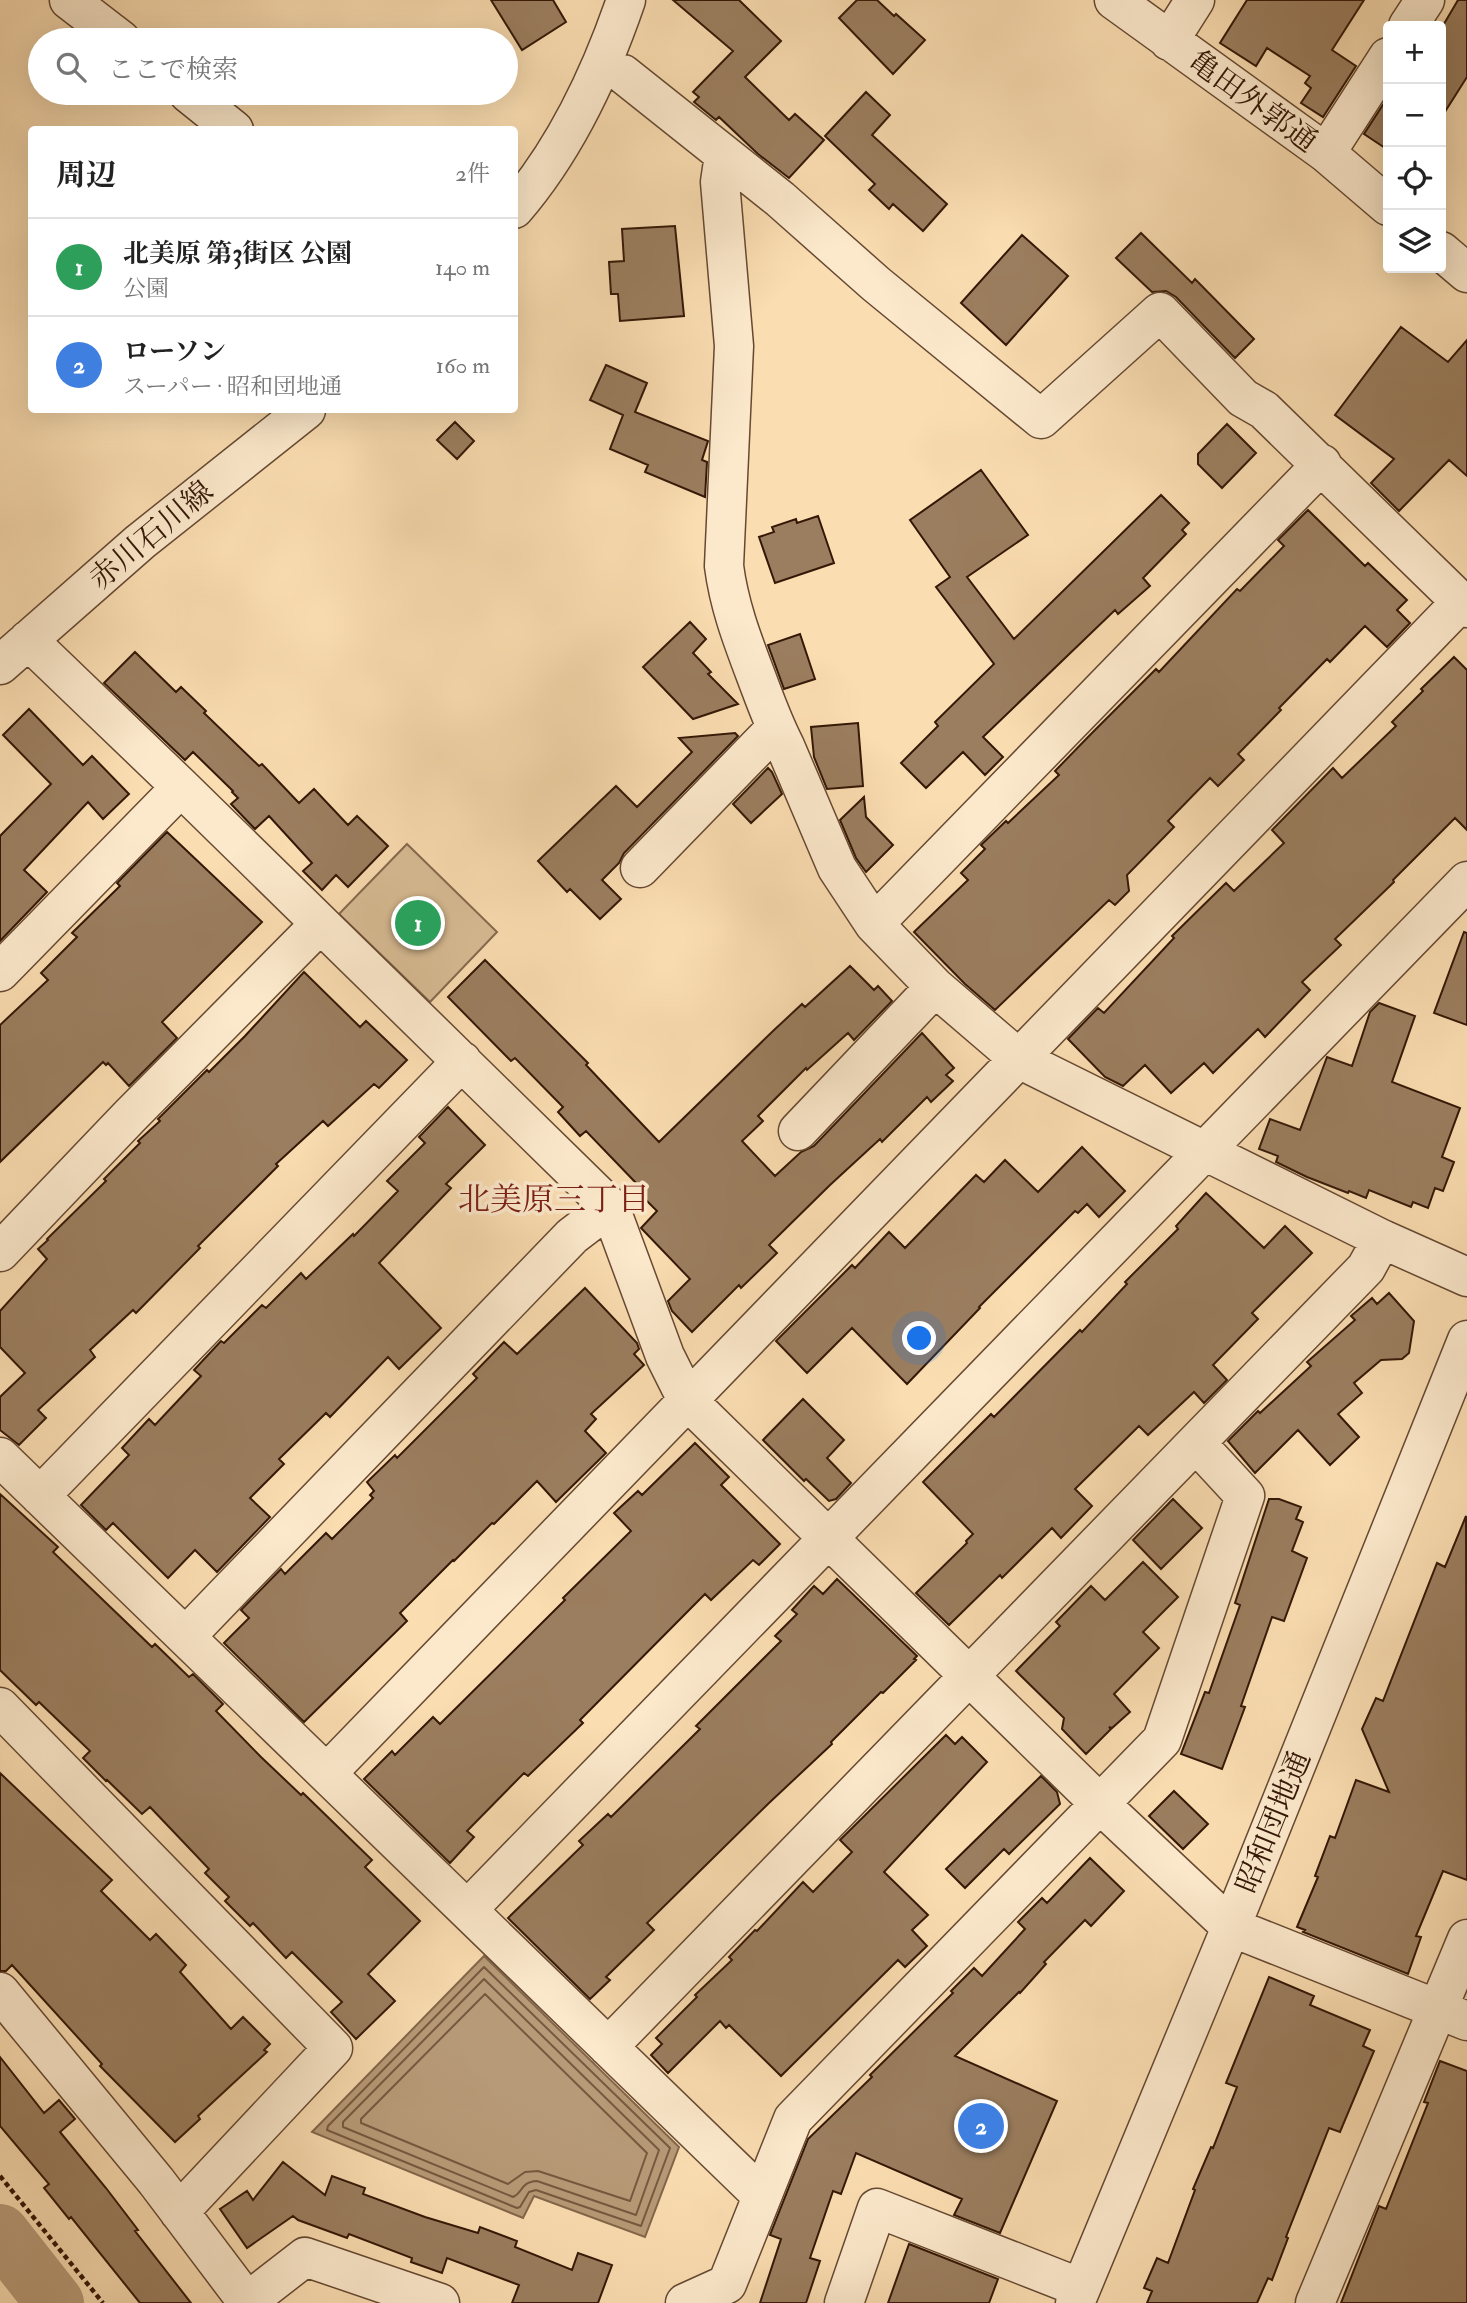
<!DOCTYPE html>
<html lang="ja">
<meta charset="utf-8">
<style>
body{margin:0;font-family:"IM FELL Double Pica","Noto Serif JP",serif;background:#f6f6f6;color:#222}
.controls{position:absolute;right:21px;top:21px;display:grid;overflow:hidden;border-radius:7px;box-shadow:0 7px 28px #0002}
.controls button{width:63px;height:63px;display:grid;place-items:center;padding:0;border:0;border-bottom:2px solid #e0e0e0;background:#fff;color:#222;font:35px sans-serif}
.you{position:absolute;left:920px;top:1339px;width:24px;height:24px;margin:-18px;border:5px solid #fff;border-radius:50%;background:#1a73e8;box-shadow:0 0 0 10px #1a73e833}
.badge{display:grid;place-items:center;width:46px;height:46px;border-radius:50%;background:#db2777;color:#fff;font-size:23px;font-weight:700}
.pin{position:absolute;translate:-50% -50%;border:4px solid #fff;box-shadow:0 2px 7px #0006}
.list{margin:0;padding:0;list-style:none}
h2{display:flex;justify-content:space-between;align-items:center;height:91px;margin:0;padding:0 28px;font-size:30px}
h2 small{font-size:23px;font-weight:400;color:#767676}
.list li{display:grid;grid-template-columns:46px 1fr auto;gap:21px;align-items:center;box-sizing:border-box;height:98px;padding:0 28px;border-top:2px solid #e0e0e0}
.list b{display:block;font-size:26px;white-space:nowrap}
.list p{margin:0;font-size:23px;white-space:nowrap;color:#767676}
.list em{font-size:23px;font-style:normal;color:#767676}
.icon{flex:none;width:38px;height:38px;fill:none;stroke:currentColor;stroke-width:2;stroke-linecap:round;stroke-linejoin:round}
.map{position:relative;flex:none;width:1467px;height:2303px;overflow:hidden}
.search{position:absolute;background:#fff;box-shadow:0 7px 28px #0002;left:28px;top:28px;width:490px;height:77px;display:flex;align-items:center;gap:18px;box-sizing:border-box;padding:0 24px;border-radius:38px;color:#767676;font-size:26px}
.panel{position:absolute;background:#fff;box-shadow:0 7px 28px #0002;left:28px;top:126px;width:490px;height:287px;border-radius:7px}
.map>svg:first-child{display:block}
.green{fill:#d8bc94;stroke:#866a4e;stroke-width:2}
.water{fill:#b79a77;stroke:#83664a;stroke-width:2}
.lines{fill:none;stroke-linecap:round;stroke-linejoin:round}
.shore{stroke:#76593f;stroke-width:2}
.river{stroke:#b79a77;stroke-width:58}
.building{fill:#9b7e5f;stroke:#341807;stroke-width:2}
.minor-casing{stroke:#664932;stroke-width:41}
.path{stroke:#341807;stroke-width:4.5;stroke-dasharray:5 3.5;stroke-linecap:butt}
.minor{stroke:#fce9cc;stroke-width:38}
.labels{text-anchor:middle;stroke-width:7;stroke-linejoin:round;paint-order:stroke}
.street-label{font-size:30px;fill:#341807;stroke:#fce9cc}
.neighbourhood-label{font-size:32px;fill:#7a1f14;stroke:#fce9cc}
</style>
<div class="map">
<svg width="1467" height="2303" viewBox="0 0 1467 2303">
<rect width="100%" height="100%" fill="#faddb1"/>
<filter id="stains"><feTurbulence type="fractalNoise" baseFrequency=".00286" numOctaves="4"/><feColorMatrix values="0 0 0 0 .2 0 0 0 0 .09 0 0 0 0 .02 0 0 0 .5 -.17"/></filter>
<radialGradient id="worn" r=".72"><stop offset=".6" stop-color="#630" stop-opacity="0"/><stop offset="1" stop-color="#630" stop-opacity=".3"/></radialGradient>
<path class="green" d="M407,844L497,932L430,1002L339,914Z"/>
<path class="water" d="M484,1956L679,2147L645,2237L534,2196L523,2218L312,2132Z"/>
<g class="lines">
<path class="shore" d="M484,1967L670,2148L641,2226L536,2190L529,2192L520,2207L517,2208L327,2130L328,2126Z
M484,1979L659,2150L636,2215L537,2181C520,2182 523,2193 513,2197L343,2127V2122Z
M485,1994L647,2153L630,2201L538,2171L525,2172L508,2184L361,2123V2119Z"/>
<path class="river" d="M0,2233L55,2303"/>
</g>
<path class="building" d="M491,0H553L566,22L522,50Z
M673,0H739L781,41L745,77L789,120L795,114L824,140L789,178L758,154L719,117L716,120L694,102L699,97L693,92L733,51Z
M857,0H877L894,16L896,14L925,40L893,74L839,18Z
M1247,0H1364L1332,50L1356,66L1323,117L1301,103L1311,88L1305,83L1310,76L1267,48L1256,66L1220,43Z
M1458,0H1467V77L1441,118V29Z
M866,92L890,115L872,135L947,204L923,231L893,204L889,209L869,190L875,184L825,136Z
M1388,97V150L1364,134Z
M675,226L684,316L620,321L618,294H611L609,262L624,261L622,229Z
M1141,233L1192,283L1195,279L1254,339L1235,358L1176,297L1166,291L1152,292L1116,258Z
M1022,235L1068,276L1006,345L961,303Z
M1401,327L1448,362L1467,340V476L1449,460L1399,511L1371,483L1394,459L1335,415Z
M606,365L647,383L635,412L708,441L702,460L707,462L705,497L645,472L648,465L610,449L623,415L590,400Z
M455,422L474,441L457,459L437,440Z
M1227,424L1256,453L1222,488L1198,464V454Z
M981,470L1028,535L967,577L1014,639L1161,495L1189,523L1182,530L1186,534L1143,578L1150,586L1118,614L1115,610L983,737L1003,757L985,775L963,752L926,788L901,763L938,726L935,722L994,664L936,587L950,577L910,520Z
M1308,510L1365,566L1368,563L1407,600L1397,610L1410,623L1387,647L1365,626L1330,662L1327,659L1279,708L1281,710L1238,754L1244,760L1218,786L1210,778L1168,821L1174,827L1127,875L1129,891L1115,905L1109,900L995,1010L965,984L914,932L968,880L961,873L985,849L981,845L1006,821L1008,823L1059,775L1055,771L1091,734L1156,669L1159,672L1237,589L1240,591L1284,546L1278,540Z
M818,516L834,563L775,583L759,537L774,532L772,527L796,519L797,523Z
M690,622L706,639L693,653L711,672L708,674L738,704L693,719L643,667Z
M800,634L815,679L784,689L768,645Z
M135,652L176,692L181,687L206,711L204,713L259,766L262,764L299,803L314,789L348,825L357,816L388,846L348,887L336,875L322,890L303,871L312,863L269,816L255,829L231,804L238,798L232,792L233,791L193,752L185,760L104,683Z
M1454,657L1467,670V830L1455,818L1393,880L1394,882L1335,939L1341,945L1302,982L1310,990L1265,1037L1258,1029L1213,1073L1204,1063L1171,1093L1145,1065L1123,1086L1105,1077L1068,1039L1098,1008L1104,1013L1174,938L1172,936L1226,883L1234,891L1284,843L1272,830L1333,768L1342,778L1396,726L1392,722L1423,691L1421,689Z
M29,709L83,765L92,756L129,794L103,819L88,802L24,870L47,892L0,941V836L51,784L3,735Z
M858,723L863,786L827,789L814,757L811,727Z
M735,733L738,736L624,853L619,863L602,880L621,899L600,919L570,889L567,892L538,861L616,786L637,807L692,752L679,738Z
M768,768L772,772L782,794L751,823L733,804Z
M864,797L866,817L893,845L866,872L856,858L840,820Z
M167,832L262,922L162,1022L177,1038L129,1086L108,1063L106,1065L103,1062L0,1162V1025L48,980L41,973L77,937L72,933L120,886L117,883Z
M1464,932L1467,933V1025L1434,1013Z
M485,960L588,1063L586,1065L659,1142L773,1031L802,1004L805,1007L850,966L874,990L878,986L892,1001L854,1040L848,1033L807,1070L806,1068L758,1116L763,1121L742,1141L775,1176L801,1152L814,1146L922,1033L954,1068L946,1075L953,1081L931,1102L927,1097L882,1142L880,1139L830,1185L769,1245L777,1253L741,1288L739,1285L692,1332L672,1311L668,1301L690,1279L641,1228L657,1211L632,1186L636,1183L586,1131L580,1136L558,1112L563,1107L515,1058L511,1061L448,997Z
M304,972L360,1027L366,1021L407,1060L379,1088L374,1084L328,1126L323,1121L276,1164L278,1166L198,1246L200,1248L136,1313L133,1310L90,1350L95,1357L38,1410L46,1418L19,1445L0,1430V1397L25,1373L0,1347V1311L47,1259L38,1249L48,1240L47,1239L106,1181L104,1179L140,1143L138,1141L160,1121L158,1119L207,1070L209,1072L245,1036Z
M1379,1003L1415,1016L1392,1082L1460,1108L1442,1157L1454,1162L1443,1191L1435,1188L1428,1208L1413,1202L1411,1207L1369,1190L1366,1198L1349,1191L1348,1193L1307,1177L1276,1162L1278,1156L1259,1149L1270,1119L1300,1130L1327,1057L1352,1066L1370,1012Z
M448,1107L485,1145L446,1184L451,1188L379,1263L441,1328L399,1369L388,1357L330,1417L326,1413L279,1459L284,1464L250,1498L270,1517L217,1572L195,1550L168,1578L113,1523L106,1530L81,1505L129,1455L122,1448L149,1419L155,1425L201,1376L194,1370L221,1341L224,1343L262,1305L266,1308L301,1273L306,1279L353,1234L354,1236L398,1191L387,1181L425,1143L419,1137Z
M1082,1147L1125,1191L1099,1217L1087,1204L1078,1213L1075,1211L979,1307L980,1308L907,1384L852,1328L807,1373L776,1341L852,1265L855,1268L889,1232L905,1248L976,1175L984,1182L1005,1160L1038,1192Z
M1206,1193L1264,1248L1285,1226L1312,1253L1252,1313L1258,1319L1213,1365L1227,1380L1204,1403L1194,1392L1148,1435L1139,1426L1075,1489L1092,1506L1061,1538L1052,1528L1002,1578L1000,1575L949,1625L916,1593L967,1543L966,1541L973,1534L923,1482L991,1414L994,1417L1080,1330L1082,1332L1127,1284L1125,1282L1178,1229L1176,1226Z
M585,1288L637,1343L639,1349L634,1354L644,1365L591,1414L596,1419L585,1431L606,1453L556,1502L537,1481L494,1524L492,1523L454,1561L453,1560L400,1613L407,1621L304,1722L224,1643L249,1618L241,1610L281,1569L285,1574L326,1533L332,1539L373,1498L370,1495L374,1491L367,1482L395,1455L397,1458L477,1378L473,1374L504,1342L517,1354Z
M1389,1293L1414,1321L1409,1353L1402,1359L1381,1360L1354,1383L1362,1393L1338,1414L1359,1437L1330,1465L1298,1430L1255,1473L1228,1441L1258,1411L1260,1413L1311,1366L1307,1362L1355,1320L1351,1316L1372,1298L1377,1304Z
M803,1399L844,1440L827,1458L851,1483L836,1499L829,1501L806,1479L804,1481L763,1440Z
M695,1443L729,1477L721,1485L780,1544L759,1565L753,1560L711,1600L705,1594L580,1720L583,1723L528,1776L524,1773L467,1831L474,1837L450,1863L364,1779L392,1751L395,1755L433,1717L440,1724L565,1600L563,1598L631,1531L614,1513L638,1491L642,1495Z
M0,1494L58,1547L53,1552L152,1647L155,1644L189,1677L193,1674L223,1704L216,1711L261,1757L301,1795L303,1793L372,1860L365,1867L420,1921L368,1974L395,2001L356,2039L331,2012L342,2002L292,1952L286,1958L253,1923L250,1926L225,1901L229,1897L205,1873L209,1869L150,1807L142,1814L107,1780L106,1781L83,1758L90,1751L39,1702L36,1705L0,1670Z
M1173,1499L1202,1528L1161,1569L1133,1540Z
M1269,1499H1279L1301,1507L1296,1519L1303,1522L1292,1551L1307,1558L1284,1621L1272,1617L1241,1706L1245,1707L1222,1769L1181,1754L1205,1692L1209,1693L1240,1605L1235,1603Z
M1466,1516L1467,1880L1443,1871L1416,1936L1421,1937L1408,1974L1303,1932L1305,1930L1297,1927L1318,1877L1315,1876L1330,1836L1335,1838L1356,1780L1389,1792L1362,1729L1376,1698L1383,1701L1437,1563L1445,1567Z
M1143,1562L1178,1597L1143,1632L1159,1648L1114,1694L1130,1712L1112,1728L1109,1727L1111,1729L1086,1754L1062,1729L1064,1718L1016,1671L1060,1626L1056,1622L1091,1586L1105,1600Z
M837,1579L917,1656L914,1659L916,1660L883,1693L881,1692L831,1742L832,1744L769,1803L647,1923L654,1930L606,1977L610,1980L590,1999L508,1918L583,1845L579,1841L608,1814L611,1817L700,1729L696,1726L781,1641L775,1636L797,1614L792,1610L814,1586L823,1594Z
M946,1735L955,1744L962,1737L987,1762L884,1872L928,1915L912,1930L927,1946L905,1967L898,1960L781,2076L729,2025L726,2028L720,2021L668,2073L651,2055L662,2044L656,2038L697,1997L695,1995L732,1960L729,1957L755,1930L757,1931L803,1882L813,1892L852,1852L840,1840Z
M0,1773L112,1880L101,1891L150,1940L156,1934L186,1965L180,1972L231,2029L243,2017L270,2044L264,2050L267,2052L198,2116L200,2119L175,2142L100,2066L102,2064L12,1965L6,1971H0Z
M1041,1776L1057,1792L1060,1804L1009,1854L1004,1849L965,1888L946,1869Z
M1174,1791L1208,1824L1183,1849L1149,1816Z
M1090,1858L1124,1891L1091,1926L1085,1920L1044,1962L1046,1964L1020,1993L1019,1992L955,2056L1057,2101L1000,2233L954,2215L962,2199L856,2153L841,2194L833,2191L810,2258L820,2261L806,2303H760L781,2239L770,2235L808,2139L872,2077L870,2075L953,1993L951,1991L974,1968L982,1976L1025,1929L1018,1922L1042,1898L1047,1903Z
M1269,1977L1314,1996L1310,2005L1370,2030L1363,2046L1374,2051L1340,2132L1329,2128L1286,2237L1288,2238L1272,2280L1268,2278L1257,2303H1147L1152,2291L1144,2288L1157,2258L1168,2263L1195,2190L1193,2189L1211,2147L1213,2148L1237,2087L1226,2083Z
M0,2057L44,2113L59,2100L75,2119L60,2132L106,2188L138,2230L135,2231L191,2303H140L71,2217L69,2219L44,2188L49,2184L0,2126Z
M1440,2061L1467,2071V2303H1341L1379,2206L1386,2209L1428,2103L1424,2102Z
M283,2162L325,2195L332,2176L365,2188L363,2194L425,2217L478,2233L480,2227L517,2241L515,2247L572,2270L578,2253L612,2265L598,2303H512L519,2285L447,2258L442,2273L411,2262L412,2258L349,2234L347,2238L298,2220L293,2216L247,2248L220,2209L247,2191L253,2200Z
M909,2244L998,2279L989,2303H888Z"/>
<g class="lines">
<defs>
<path id="minor" d="M69,0L121,40
M1114,0L1326,153L1388,206
M1408,26L1425,0
M1169,41L1195,0
M623,74L780,199L876,284L1041,419L1160,312L1243,398L1264,410L1467,608
M188,93L234,130
M1326,153L1388,57
M724,155L720,182L734,346L724,566C729,605 742,639 756,676C765,700 773,723 785,746L837,868L874,924L935,987L1019,1059L1382,1239L1467,1277
M514,209C565,150 601,73 626,0
M1441,251L1467,273
M28,640L181,787L610,1207L665,1356L687,1400L1099,1803L1231,1927L1467,2021
M0,665L140,542L306,410
M640,868L776,728
M874,924L1322,464
M0,972L181,787
M798,1131L935,987
M0,1252L129,1117L320,924
M0,1457L761,2195
M40,1496L462,1061
M186,1636L572,1236L610,1207
M0,1707L333,2048L179,2212
M327,1773L1461,602
M468,1909L1467,881
M0,1992L156,2181L248,2303
M608,2047L1366,1268L1382,1239
M247,2302L305,2257L440,2303
M685,2303L727,2284L793,2119L1162,1740L1245,1496L1196,1443
M844,2303L877,2208L1081,2288
M1075,2303L1231,1927L1467,1340
M1315,2303L1467,1939"/>
</defs>
<use href="#minor" class="minor-casing"/>
<path class="path" d="M0,2176L103,2303"/>
<use href="#minor" class="minor"/>
</g>
<g class="labels">
<g class="street-label">
<text transform="translate(1253 101) rotate(36)" y="10">亀田外郭通</text>
<text transform="translate(151 535) rotate(-40)" y="10">赤川石川線</text>
<text transform="translate(1273 1822) rotate(-68)" y="10">昭和団地通</text>
</g>
<g class="neighbourhood-label">
<text x="554" y="1210">北美原三丁目</text>
</g>
</g>
<rect width="100%" height="100%" filter="url(#stains)"/>
<rect width="100%" height="100%" fill="url(#worn)"/>
</svg>
<div class="controls">
<button>+</button>
<button>−</button>
<button><svg class="icon" aria-label="locate" viewBox="0 0 24 24"><circle cx="12" cy="12" r="6"/><path d="M12 2v4M12 18v4M2 12h4M18 12h4"/></svg></button>
<button><svg class="icon" aria-label="layers" viewBox="0 0 24 24"><path d="M12 4l9 5-9 5-9-5zM3 14l9 5 9-5"/></svg></button>
</div>
<div class="you"></div>
<div class="pin badge" style="left:418px;top:923px;background:#2e9e5b">1</div>
<div class="pin badge" style="left:981px;top:2126px;background:#3f7fe0">2</div>
<div class="search"><svg class="icon" aria-label="search" viewBox="0 0 24 24"><circle cx="10" cy="10" r="6"/><path d="M15 15l6 6"/></svg>ここで検索</div>
<section class="panel">
<h2>周辺<small>2件</small></h2>
<ul class="list">
<li><span class="badge" style="background:#2e9e5b">1</span><div><b>北美原 第3街区 公園</b><p>公園</p></div><em>140 m</em></li>
<li><span class="badge" style="background:#3f7fe0">2</span><div><b>ローソン</b><p>スーパー · 昭和団地通</p></div><em>160 m</em></li>
</ul>
</section>
</div>
